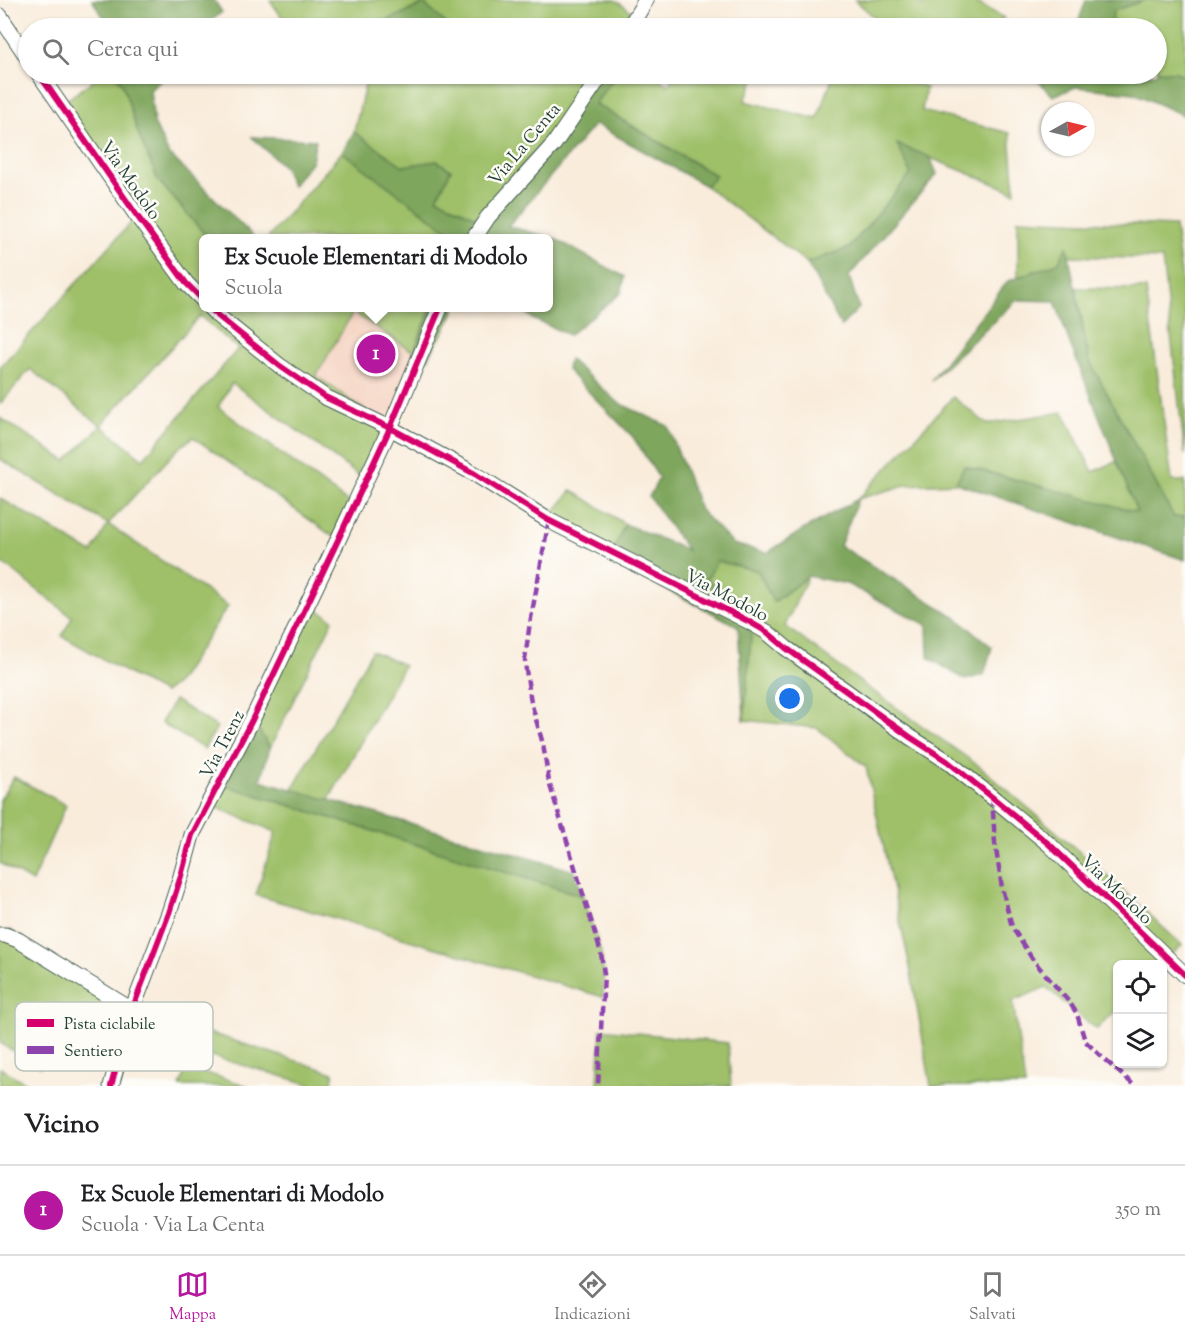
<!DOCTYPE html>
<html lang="it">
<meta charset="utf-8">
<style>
body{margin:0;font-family:"Sorts Mill Goudy",serif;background:#f6f6f6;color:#202124}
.controls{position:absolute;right:18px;bottom:18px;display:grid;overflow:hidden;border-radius:9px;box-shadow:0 2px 4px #0004}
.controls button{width:54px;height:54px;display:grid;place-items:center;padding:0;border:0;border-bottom:2px solid #e0e0e0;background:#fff;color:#202124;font:30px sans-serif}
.compass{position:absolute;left:1041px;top:102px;width:54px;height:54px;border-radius:50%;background:#fff;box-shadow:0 2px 4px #0004;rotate:82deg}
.you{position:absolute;left:790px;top:699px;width:21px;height:21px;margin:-15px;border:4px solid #fff;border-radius:50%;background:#1a73e8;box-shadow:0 0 0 9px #1a73e833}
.badge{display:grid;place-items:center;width:39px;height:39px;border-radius:50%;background:#b5179e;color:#fff;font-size:20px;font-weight:700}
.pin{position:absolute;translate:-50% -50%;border:3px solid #fff;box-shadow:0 2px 6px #0006}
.popup{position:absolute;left:199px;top:234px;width:354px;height:78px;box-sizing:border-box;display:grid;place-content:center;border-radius:9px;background:#fff;filter:drop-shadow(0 2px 4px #0005);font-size:20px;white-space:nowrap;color:#757577}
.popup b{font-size:22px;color:#202124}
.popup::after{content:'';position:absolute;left:50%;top:100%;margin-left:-12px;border:12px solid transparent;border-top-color:#fff}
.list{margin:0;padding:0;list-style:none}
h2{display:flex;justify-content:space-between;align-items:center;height:78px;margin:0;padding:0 24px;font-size:26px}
h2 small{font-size:20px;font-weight:400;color:#757577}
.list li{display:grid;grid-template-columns:39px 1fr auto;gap:18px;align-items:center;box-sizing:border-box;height:90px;padding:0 24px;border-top:2px solid #e0e0e0}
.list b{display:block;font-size:22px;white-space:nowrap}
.list p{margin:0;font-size:20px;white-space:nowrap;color:#757577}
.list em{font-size:20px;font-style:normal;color:#757577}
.icon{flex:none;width:33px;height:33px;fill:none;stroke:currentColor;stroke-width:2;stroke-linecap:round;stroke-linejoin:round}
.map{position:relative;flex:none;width:1185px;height:1086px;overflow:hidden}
.search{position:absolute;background:#fff;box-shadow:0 2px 4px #0004;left:18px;right:18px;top:18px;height:66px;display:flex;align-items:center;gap:15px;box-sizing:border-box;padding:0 21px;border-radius:33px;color:#757577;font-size:22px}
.sheet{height:168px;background:#fff}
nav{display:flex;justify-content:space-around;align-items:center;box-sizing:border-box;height:84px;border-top:2px solid #e0e0e0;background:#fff;font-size:16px;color:#757577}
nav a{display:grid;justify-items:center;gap:3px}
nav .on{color:#b5179e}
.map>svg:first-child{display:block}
.built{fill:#f5d3c1}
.green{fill:#9fc069;stroke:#5f7e4e;stroke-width:1.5;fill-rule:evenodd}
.forest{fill:#7fa65d;stroke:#4f7248;stroke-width:1.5}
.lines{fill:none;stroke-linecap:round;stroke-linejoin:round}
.minor-casing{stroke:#40574d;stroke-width:17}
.minor{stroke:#fff;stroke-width:15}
.quiet{stroke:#8e44ad;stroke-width:4.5;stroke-dasharray:9 4.5;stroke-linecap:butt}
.cycleway-casing{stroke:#fdfcf7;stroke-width:10}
.cycleway{stroke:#d6006c;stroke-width:6}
.labels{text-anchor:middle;stroke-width:5;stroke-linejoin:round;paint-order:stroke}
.street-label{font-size:18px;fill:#1f3d34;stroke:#fdfcf7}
.key{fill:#fdfcf7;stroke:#bac3bc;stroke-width:1.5}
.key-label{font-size:16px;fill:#1f3d34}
</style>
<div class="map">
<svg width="1185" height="1086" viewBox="0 0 1185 1086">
<rect width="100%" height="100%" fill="#fdfcf7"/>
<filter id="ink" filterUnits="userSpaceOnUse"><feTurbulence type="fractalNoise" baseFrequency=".0167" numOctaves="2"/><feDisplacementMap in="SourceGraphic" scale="12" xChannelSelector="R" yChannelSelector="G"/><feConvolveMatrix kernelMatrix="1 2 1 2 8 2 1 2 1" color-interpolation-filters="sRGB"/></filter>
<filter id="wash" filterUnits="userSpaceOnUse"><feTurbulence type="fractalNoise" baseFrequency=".008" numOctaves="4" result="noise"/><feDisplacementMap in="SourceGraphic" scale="24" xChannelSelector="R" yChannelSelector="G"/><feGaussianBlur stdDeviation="1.35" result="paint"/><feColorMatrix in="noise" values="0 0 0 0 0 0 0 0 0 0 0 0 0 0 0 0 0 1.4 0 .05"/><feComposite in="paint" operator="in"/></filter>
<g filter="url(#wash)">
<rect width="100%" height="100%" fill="#f9ecdb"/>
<path class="built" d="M353,312L414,352L390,428L316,376Z"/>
<path class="green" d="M270,0H615L631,11L620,28H449V27L424,4L373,27L374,28H297L281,16Z
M855,0H914L923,6L928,0H972L1004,18L990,28H942L884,26Z
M1145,0H1185V76L1176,72L1157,71L1156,28H1112V11Z
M102,74H114L123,85L138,133L158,180L208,238H204V308H431L414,352L353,312L316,376L390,428L365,480L232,383L218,407L353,506L338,540L193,437L177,450L108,524L228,606L178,682L164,693L131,675L62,636L72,617L0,561V498L92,553L108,524L0,459V418L66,461L101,426L30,369L0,404V367L137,216L60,105ZM200,316L238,349L143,459L101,425Z
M362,74H591L563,118L477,218L437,198L451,170L437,161L403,166L354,132L367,77Z
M616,74H653L668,85L676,74H756L745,101L817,119L834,74H912L910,81L926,88L922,111L1010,133L1015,192L898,145L911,174L849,248L807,263L706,186L715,175L595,104Z
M342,152L458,238H268Z
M1018,219L1175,226L1185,305V455L1162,259L1069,256L1067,247L1059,263L1018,277Z
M1076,288L1146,289L1172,481H1185V517H1174L1089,360Z
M953,397L987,424L1063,412L1093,472L1117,461L1138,513L965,466L956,483L906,485L858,499Z
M572,490L625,524L609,561L548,525V520Z
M717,561L758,571L774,602L808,576L785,626L863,684L979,766L1103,872L1182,945L1162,964H1118L1117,1009L1097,1029L1077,1014L1046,987L1013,1001L1025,1086H931L909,962L866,767L817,728L744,720L752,624L707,579Z
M308,602L333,620L270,748L252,720Z
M372,651L404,665L328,801L292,790Z
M174,700L217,727L204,749L161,723Z
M14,777L66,805L32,882L0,863V800Z
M218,783L583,896L601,953L604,974L603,997L256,895L276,832L208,804Z
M10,930L132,1010L213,1034L334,1073L331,1086H316L126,1032L121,1041L67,1019L40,1067L0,1043V940Z
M601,1029L728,1043L731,1086H598Z
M187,1067L248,1086H180Z
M0,1068L31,1086H0Z"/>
<path class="forest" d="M92,0H214L222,12L202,28H111Z
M1086,0H1145L1113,11L1112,28H1073L1078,23Z
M424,4L450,27L449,28H374L373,27Z
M1157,71L1176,72L1185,76V116L1134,93L1076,87L1053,96L1032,74H1156Z
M114,74H169L150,90L154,123L168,153L255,238H208L158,180L138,133L123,85Z
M591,74H616L595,104L716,176L706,186L595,124L508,226L555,239L625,277L621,293L569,335L533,319L521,308H548V238H458L342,152L354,132L403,166L437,161L451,170L437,198L477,218L563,118Z
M252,137L316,140L312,161L292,186L284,167Z
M897,144L930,157L937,174L849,276L859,308L841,326L807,263L849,248L911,174Z
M1067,246L1089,360L1174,517H1185V560L956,483L964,466L1137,512L1069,341L1055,301L1017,300L931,380L1008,281L1058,263Z
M431,308H455L452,316L428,359L414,352Z
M569,359L619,403L668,426L700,510L733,544L767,553L803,530L858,499L840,546L954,616L992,647L984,675L965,680L928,657L927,625L847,584L808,576L773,602L758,571L717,561L707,579L752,624L744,720L738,626L609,561L625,524L687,550L649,497L659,478L633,437L567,370Z
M252,720L270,748L260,780L575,871L583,896L218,783Z"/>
</g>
<g filter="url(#ink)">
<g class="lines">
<defs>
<path id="minor" d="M0,16L28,58
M629,28L646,0
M39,74L135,213L186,283L204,301
M474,238L488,217L554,144L602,74
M210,308L218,316L280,366L325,397L390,428L475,474L548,520L748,621L767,632L786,648L910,737L947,761L992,797L1050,845L1185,975
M0,935H5L18,940L132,1010
M111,1086L132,1010L169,913L181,876L192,835L252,720L338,540L390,428L440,308"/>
</defs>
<use href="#minor" class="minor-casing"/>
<use href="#minor" class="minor"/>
<path class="quiet" d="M548,520V525L529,629L525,660L526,670L531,702L543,744L549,782L601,953L604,974L598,1086
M992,797L995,843L1002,888L1012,927L1033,960L1070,1003L1077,1014L1085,1041L1105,1060L1135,1086"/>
<defs>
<path id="cycleway" d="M39,74L135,213L186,283L204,301
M210,308L218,316L280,366L325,397L390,428L475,474L548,520L748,621L767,632L786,648L910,737L947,761L992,797L1050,845L1185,975
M111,1086L132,1010L169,913L181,876L192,835L252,720L338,540L390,428L440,308"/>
</defs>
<use href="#cycleway" class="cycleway-casing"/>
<use href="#cycleway" class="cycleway"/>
</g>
</g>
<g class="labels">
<g class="street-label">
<text transform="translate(524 144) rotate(-50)" y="6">Via La Centa</text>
<text transform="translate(131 180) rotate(55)" y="6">Via Modolo</text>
<text transform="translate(727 595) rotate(28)" y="6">Via Modolo</text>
<text transform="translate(222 744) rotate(-62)" y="6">Via Trenz</text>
<text transform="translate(1117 889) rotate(44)" y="6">Via Modolo</text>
</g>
</g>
<rect x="15" y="1002" width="198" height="69" rx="9" class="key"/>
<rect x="27" y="1019" width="27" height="8" fill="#d6006c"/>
<rect x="27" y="1046" width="27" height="8" fill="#8e44ad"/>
<g class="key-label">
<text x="64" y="1029">Pista ciclabile</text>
<text x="64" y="1056">Sentiero</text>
</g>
</svg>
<div class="controls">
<button><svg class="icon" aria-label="locate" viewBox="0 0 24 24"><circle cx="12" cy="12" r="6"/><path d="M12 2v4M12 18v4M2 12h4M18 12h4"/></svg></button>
<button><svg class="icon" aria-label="layers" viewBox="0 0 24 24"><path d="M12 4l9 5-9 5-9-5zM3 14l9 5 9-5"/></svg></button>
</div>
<svg class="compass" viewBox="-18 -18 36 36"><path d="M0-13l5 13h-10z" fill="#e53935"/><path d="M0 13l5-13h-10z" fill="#757577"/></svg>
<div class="you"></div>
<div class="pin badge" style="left:376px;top:354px">1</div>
<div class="popup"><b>Ex Scuole Elementari di Modolo</b>Scuola</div>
<div class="search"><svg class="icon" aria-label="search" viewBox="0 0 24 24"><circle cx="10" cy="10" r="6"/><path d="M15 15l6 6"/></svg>Cerca qui</div>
</div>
<section class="sheet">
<h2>Vicino<small></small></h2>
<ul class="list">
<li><span class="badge">1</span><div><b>Ex Scuole Elementari di Modolo</b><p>Scuola · Via La Centa</p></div><em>350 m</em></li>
</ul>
</section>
<nav>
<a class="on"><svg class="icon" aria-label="map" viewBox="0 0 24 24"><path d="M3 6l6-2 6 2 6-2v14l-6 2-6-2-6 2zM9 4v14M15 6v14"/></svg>Mappa</a>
<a><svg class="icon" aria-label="directions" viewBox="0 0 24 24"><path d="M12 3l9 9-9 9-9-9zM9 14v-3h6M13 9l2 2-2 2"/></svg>Indicazioni</a>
<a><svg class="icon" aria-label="saved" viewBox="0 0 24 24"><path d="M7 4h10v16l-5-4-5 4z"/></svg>Salvati</a>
</nav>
